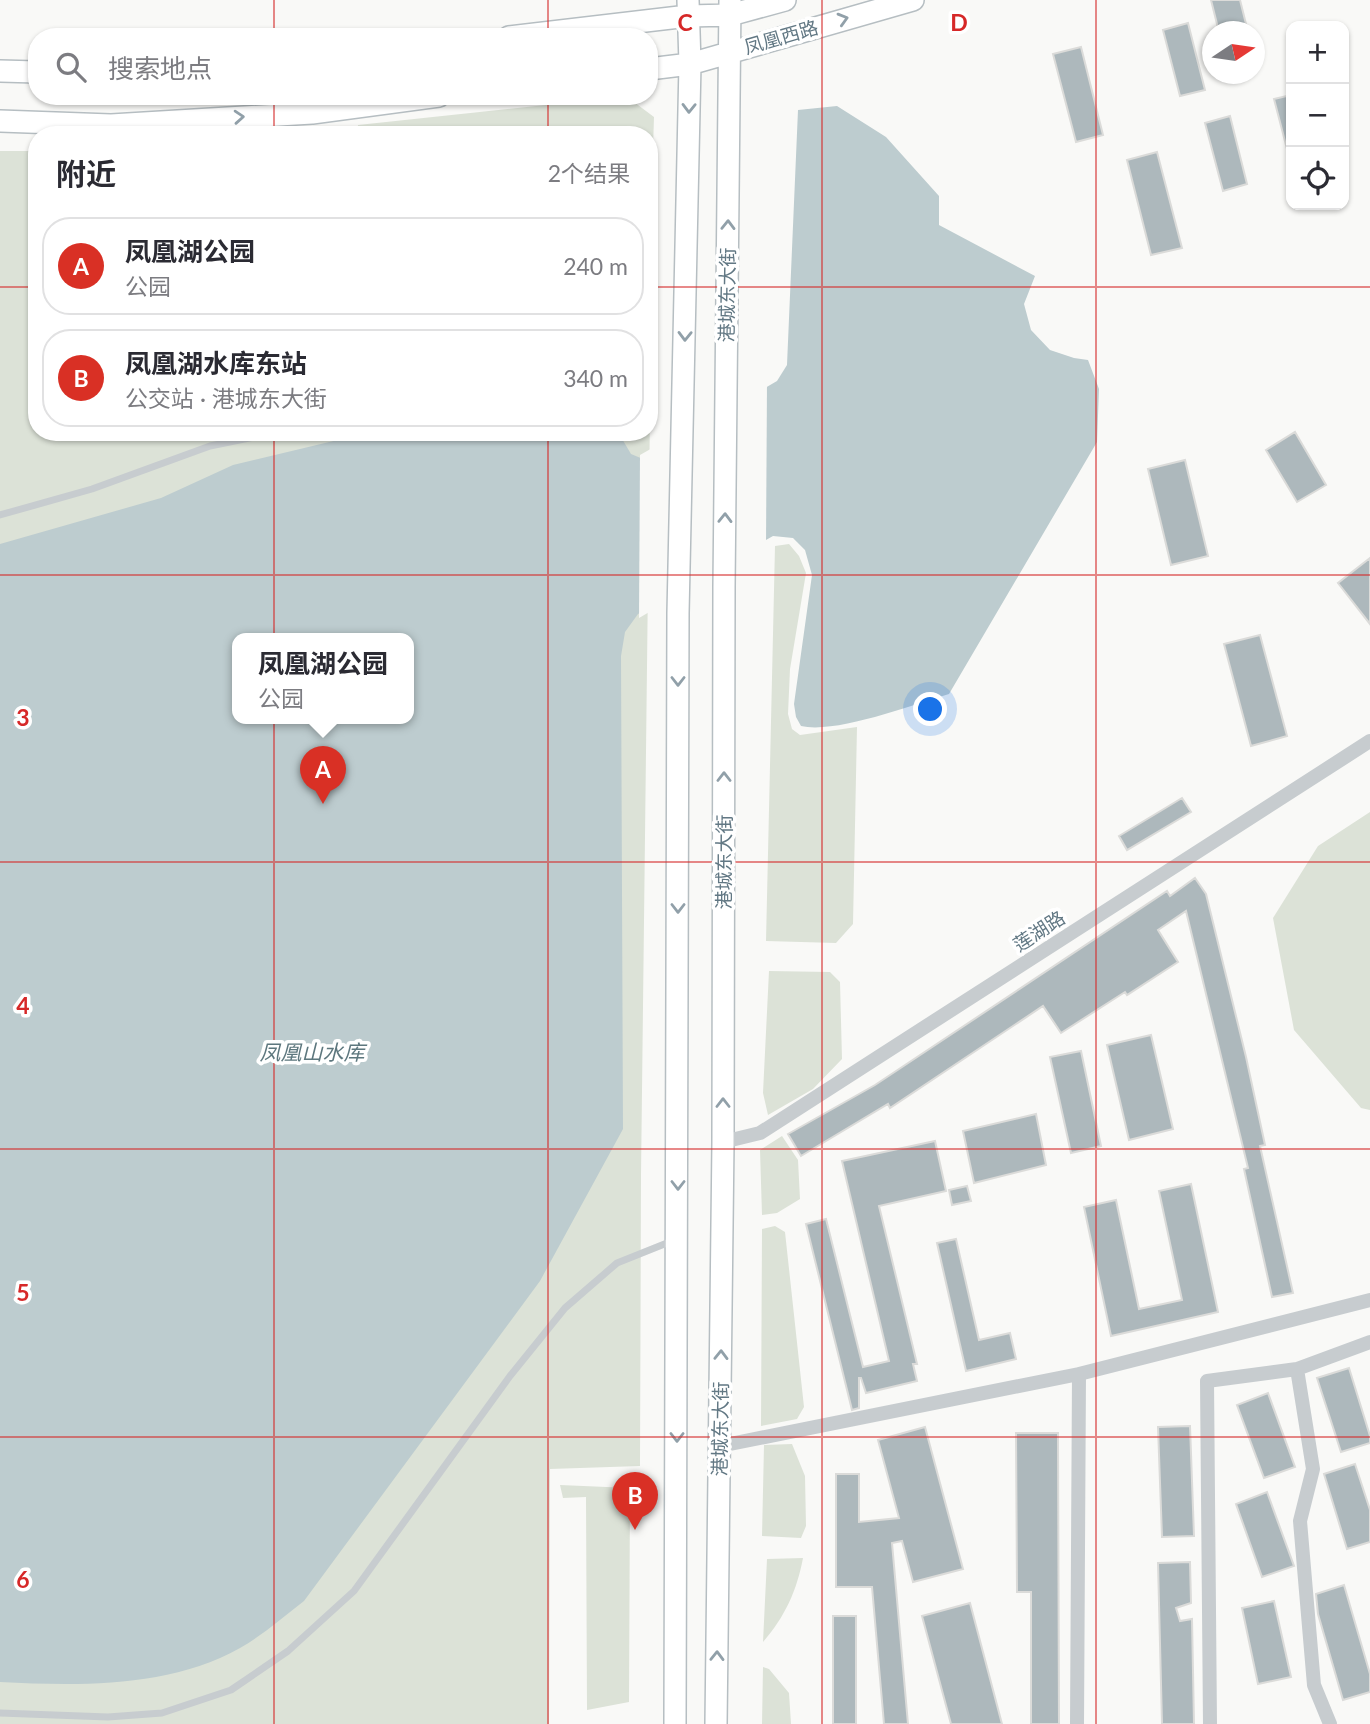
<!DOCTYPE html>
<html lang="zh">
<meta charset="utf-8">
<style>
body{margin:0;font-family:Lato,"Noto Sans SC",sans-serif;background:#f7f7f7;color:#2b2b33}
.controls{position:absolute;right:21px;top:21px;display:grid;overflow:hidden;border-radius:14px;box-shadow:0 2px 5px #0004}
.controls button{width:63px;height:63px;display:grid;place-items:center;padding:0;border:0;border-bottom:2px solid #e1e1e2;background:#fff;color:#2b2b33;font:35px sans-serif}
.compass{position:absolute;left:1202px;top:21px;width:63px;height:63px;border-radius:50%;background:#fff;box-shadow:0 2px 5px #0004;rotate:77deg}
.you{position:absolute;left:931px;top:710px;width:24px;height:24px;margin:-18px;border:5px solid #fff;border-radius:50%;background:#1a73e8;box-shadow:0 0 0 10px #1a73e833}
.badge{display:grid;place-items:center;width:46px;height:46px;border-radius:50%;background:#d93025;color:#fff;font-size:23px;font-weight:700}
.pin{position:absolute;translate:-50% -58px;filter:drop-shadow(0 2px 4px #0008)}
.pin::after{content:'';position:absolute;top:37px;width:24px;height:21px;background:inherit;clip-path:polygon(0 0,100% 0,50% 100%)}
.popup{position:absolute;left:232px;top:633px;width:182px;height:91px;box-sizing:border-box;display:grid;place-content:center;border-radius:14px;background:#fff;filter:drop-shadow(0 2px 5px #0005);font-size:23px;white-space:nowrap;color:#7c7c81}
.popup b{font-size:26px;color:#2b2b33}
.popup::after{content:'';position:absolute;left:50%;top:100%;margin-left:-14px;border:14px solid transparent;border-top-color:#fff}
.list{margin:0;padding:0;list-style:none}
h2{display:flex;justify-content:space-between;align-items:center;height:91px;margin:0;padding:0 28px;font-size:30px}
h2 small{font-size:23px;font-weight:400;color:#7c7c81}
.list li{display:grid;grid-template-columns:46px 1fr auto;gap:21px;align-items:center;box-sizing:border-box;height:98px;margin:0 14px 14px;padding:0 14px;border:2px solid #e1e1e2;border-radius:28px}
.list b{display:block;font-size:26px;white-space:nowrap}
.list p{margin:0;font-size:23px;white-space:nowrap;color:#7c7c81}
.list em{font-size:23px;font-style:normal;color:#7c7c81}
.icon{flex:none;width:38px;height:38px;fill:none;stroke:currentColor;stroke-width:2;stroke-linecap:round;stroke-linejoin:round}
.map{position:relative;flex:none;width:1370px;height:1724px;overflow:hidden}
.search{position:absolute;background:#fff;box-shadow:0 2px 5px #0004;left:28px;top:28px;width:630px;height:77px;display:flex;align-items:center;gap:18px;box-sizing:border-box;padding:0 24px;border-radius:28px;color:#7c7c81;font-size:26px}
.panel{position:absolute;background:#fff;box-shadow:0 2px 5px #0004;left:28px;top:126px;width:630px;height:315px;border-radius:28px}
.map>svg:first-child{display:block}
.green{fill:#dce2d7;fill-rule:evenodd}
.water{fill:#bdcccf;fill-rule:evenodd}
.pier{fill:#f9f9f7}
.building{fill:#adb8bc;stroke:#dbdbd9;stroke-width:2}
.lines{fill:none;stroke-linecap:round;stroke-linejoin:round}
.secondary-casing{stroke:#b6bec2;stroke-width:24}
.lane{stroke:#c7cccf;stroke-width:7}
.street{stroke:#c7cccf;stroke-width:14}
.secondary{stroke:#fff;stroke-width:21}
.oneway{stroke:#91a0a9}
.grid{fill:none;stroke:#d62828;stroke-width:2;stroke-opacity:0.55}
.labels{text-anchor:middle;stroke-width:7;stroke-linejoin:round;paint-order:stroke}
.street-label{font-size:19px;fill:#627884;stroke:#fff}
.water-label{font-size:21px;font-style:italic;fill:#5d777e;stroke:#fff}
.grid-label{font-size:23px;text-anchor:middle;font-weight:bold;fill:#d62828;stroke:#fff;stroke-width:7;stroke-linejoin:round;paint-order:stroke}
</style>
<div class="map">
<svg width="1370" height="1724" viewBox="0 0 1370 1724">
<rect width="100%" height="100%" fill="#f9f9f7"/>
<path class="green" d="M611,98L634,102L654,117L649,276V135H357L358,125Z
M0,151H37V432H649L651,327L641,1176L640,1466L550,1469L549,1724H0ZM237,638H409V718H237Z
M789,544L799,556L806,573L790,669L788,714L792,729L800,735L857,727L853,924L836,943L766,941L775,546Z
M1370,812V1110L1361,1108L1294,1030L1273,918L1318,846Z
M769,971L830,972L840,982L842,1059L813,1089L768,1115L763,1093Z
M782,1136L798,1160L800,1199L777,1213L762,1215L760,1150Z
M775,1226L785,1232L804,1407L797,1419L761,1426L762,1229Z
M792,1444L805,1476L806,1526L801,1538L762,1536L764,1445Z
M560,1485L630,1488L629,1702L587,1710L586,1497L563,1498Z
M803,1558C797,1590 785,1617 763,1642L767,1559Z
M763,1667L769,1669L789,1693L791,1724H762Z"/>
<path class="water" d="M837,106L886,137L939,196V225L1035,276L1024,304L1031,330L1050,350L1074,358L1088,360L1099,389L1097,442L949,694C912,705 836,734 801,726L796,717L794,704L812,575L805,550L793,538L773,536L638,614L625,632L621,656L623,1129L540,1281L304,1601C283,1617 263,1635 240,1648C169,1688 79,1686 0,1682V544L161,498L233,465L371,432H618L631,454L643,459L777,381L787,365L798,110ZM237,638H409V718H237Z"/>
<path class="pier" d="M767,383L766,544L639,618L640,455Z"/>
<path class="building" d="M1211,0H1240L1248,32H1219Z
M1188,23L1205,90L1180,96L1163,30Z
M1081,47L1103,135L1076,142L1053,54Z
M1291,95V149H1287L1274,99Z
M1230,116L1247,184L1223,191L1205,123Z
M1157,152L1182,248L1151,255L1127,160Z
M1295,432L1326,485L1297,502L1266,450Z
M1185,460L1208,556L1171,565L1148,469Z
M1370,558V624L1338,583Z
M1260,635L1287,736L1251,746L1224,644Z
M1182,798L1191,812L1127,850L1119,836Z
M1195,878L1206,894L1246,1057L1265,1145L1260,1146L1293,1293L1272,1297L1244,1169L1248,1168L1186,911L1158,930L1178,962L1127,995L1125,992L1061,1033L1043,1006L890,1108L888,1104L801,1156L788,1134L875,1085L1167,891L1170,896Z
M1151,1035L1173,1129L1129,1140L1107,1045Z
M1081,1051L1101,1146L1071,1153L1050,1057Z
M1036,1114L1046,1165L974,1183L963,1131Z
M935,1141L946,1191L879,1206L917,1364H913L917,1381L866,1393L861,1378H859V1408L852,1410L806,1224L826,1219L863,1367L889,1361L842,1161Z
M1191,1184L1218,1312L1111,1336L1084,1207L1116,1200L1139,1309L1182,1300L1159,1191Z
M967,1186L971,1201L952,1205L949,1190Z
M956,1239L979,1340L1010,1333L1016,1359L966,1371L937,1243Z
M1349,1368L1370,1436V1443L1341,1452L1317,1378Z
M1268,1393L1295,1467L1264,1478L1237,1405Z
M1190,1426L1194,1536L1162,1537L1158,1427Z
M925,1427L963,1569L913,1582L902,1541L892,1543L908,1724H884L872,1587H836V1474H859V1522L899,1518L878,1440Z
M1016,1433H1058L1059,1724H1031V1592H1017Z
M1355,1464L1370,1510V1542L1347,1549L1324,1474Z
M1267,1492L1294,1566L1262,1577L1236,1504Z
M1190,1562L1191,1603L1176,1608L1180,1621L1192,1619L1194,1724H1162L1158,1563Z
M1344,1585L1370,1674V1692L1343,1700L1318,1614L1316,1594Z
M1274,1601L1291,1677L1258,1684L1242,1608Z
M970,1603L1002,1724H951L922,1616Z
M833,1616H856V1724H833Z"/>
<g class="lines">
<defs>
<path id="secondary" d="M509,37L688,16L730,15L785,0
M649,69L690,64L913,0
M0,71L37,72
M0,121L111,125L312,113L439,96
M675,1724L678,613L690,64L688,0
M716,1724L723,1142L724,587L730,0"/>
</defs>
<use href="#secondary" class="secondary-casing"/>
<path class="lane" d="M0,515L92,489L210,446L280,432
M0,1713L108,1717L162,1713L231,1690L288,1651L354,1591L510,1376L565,1308L617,1263L672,1241"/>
<path class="street" d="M723,1142L760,1133L1370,741
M1297,1369L1313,1469L1300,1521L1314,1685L1330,1724
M1079,1374L1370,1300
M720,1446L1079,1374L1077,1724
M1210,1724L1207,1381L1297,1369L1370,1342"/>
<use href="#secondary" class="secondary"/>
</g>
<defs><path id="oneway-chevron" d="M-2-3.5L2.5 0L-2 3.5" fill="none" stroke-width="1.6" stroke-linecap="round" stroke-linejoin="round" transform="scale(1.75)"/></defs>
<g class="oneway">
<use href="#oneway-chevron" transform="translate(843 19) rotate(-16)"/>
<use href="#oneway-chevron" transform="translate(689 108) rotate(91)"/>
<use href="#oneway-chevron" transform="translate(239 117) rotate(-4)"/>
<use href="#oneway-chevron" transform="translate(728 225) rotate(-89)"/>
<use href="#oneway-chevron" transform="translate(685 336) rotate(91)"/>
<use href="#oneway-chevron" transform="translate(725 518) rotate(-89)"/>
<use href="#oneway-chevron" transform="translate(678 681) rotate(90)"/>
<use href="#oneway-chevron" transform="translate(724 777) rotate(-90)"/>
<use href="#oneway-chevron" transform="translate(678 908) rotate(90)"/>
<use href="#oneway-chevron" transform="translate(723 1103) rotate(-90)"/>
<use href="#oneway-chevron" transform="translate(678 1185) rotate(90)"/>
<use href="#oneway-chevron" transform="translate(721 1355) rotate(-89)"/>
<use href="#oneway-chevron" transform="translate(677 1437) rotate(90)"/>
<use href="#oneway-chevron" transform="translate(717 1656) rotate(-89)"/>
</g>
<path class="grid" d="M274,0V37M548,0V37M822,0V1724M1096,0V1724M274,96V135M548,96V135M0,287H37M649,287H1370M274,432V1724M548,432V1724M0,575H1370M0,862H1370M0,1149H1370M0,1437H1370"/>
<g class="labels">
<g class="street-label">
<text transform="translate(781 37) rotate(-16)" y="7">凤凰西路</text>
<text transform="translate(727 295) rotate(-89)" y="7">港城东大街</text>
<text transform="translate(724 862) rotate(-90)" y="7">港城东大街</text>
<text transform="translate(1039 931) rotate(-33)" y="7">莲湖路</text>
<text transform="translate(720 1429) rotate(-89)" y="7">港城东大街</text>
</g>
<g class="water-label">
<text x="312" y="1060">凤凰山水库</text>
</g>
</g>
<g class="grid-label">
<text x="685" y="31">C</text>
<text x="959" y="31">D</text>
<text x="23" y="726">3</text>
<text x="23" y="1014">4</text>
<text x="23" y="1301">5</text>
<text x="23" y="1588">6</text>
</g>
</svg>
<div class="controls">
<button>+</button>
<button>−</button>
<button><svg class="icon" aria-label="locate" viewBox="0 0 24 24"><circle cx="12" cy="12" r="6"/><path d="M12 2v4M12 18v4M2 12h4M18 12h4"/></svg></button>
</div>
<svg class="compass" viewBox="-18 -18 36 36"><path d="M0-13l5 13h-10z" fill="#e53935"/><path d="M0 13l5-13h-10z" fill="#7c7c81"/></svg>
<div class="you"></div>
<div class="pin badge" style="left:323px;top:804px">A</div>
<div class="popup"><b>凤凰湖公园</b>公园</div>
<div class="pin badge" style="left:635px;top:1530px">B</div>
<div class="search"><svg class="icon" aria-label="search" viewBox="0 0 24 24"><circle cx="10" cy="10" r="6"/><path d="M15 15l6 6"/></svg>搜索地点</div>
<section class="panel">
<h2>附近<small>2个结果</small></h2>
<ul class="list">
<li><span class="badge">A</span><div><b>凤凰湖公园</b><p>公园</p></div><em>240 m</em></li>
<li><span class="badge">B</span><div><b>凤凰湖水库东站</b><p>公交站 · 港城东大街</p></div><em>340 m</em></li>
</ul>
</section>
</div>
